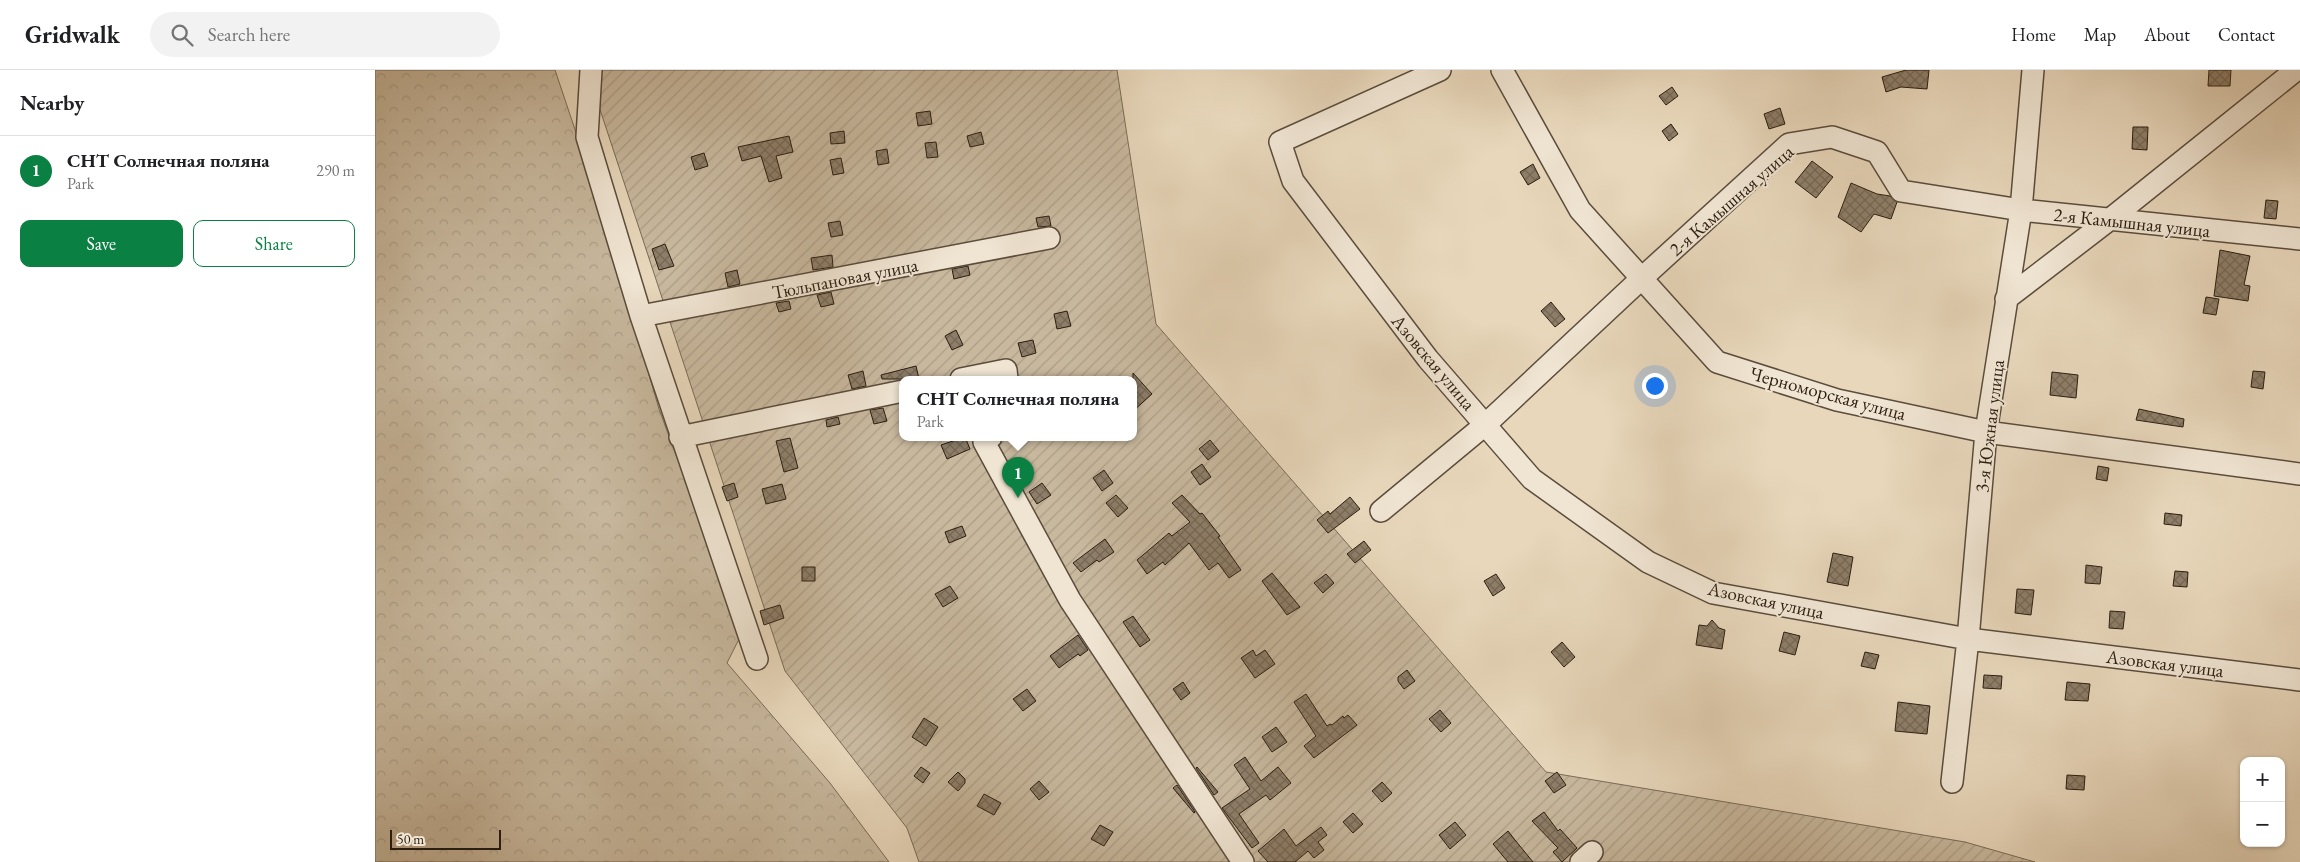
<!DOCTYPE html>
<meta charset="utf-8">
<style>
body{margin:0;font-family:"EB Garamond",serif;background:#f2f2f2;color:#202124}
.controls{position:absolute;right:15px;bottom:15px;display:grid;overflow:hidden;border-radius:10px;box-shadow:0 1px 4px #0004}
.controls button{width:45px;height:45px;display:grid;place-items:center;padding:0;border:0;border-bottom:1px solid #e0e0e0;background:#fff;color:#202124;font:25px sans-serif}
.scale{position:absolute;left:15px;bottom:12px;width:111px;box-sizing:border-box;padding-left:5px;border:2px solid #2c1e11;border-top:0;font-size:14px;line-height:18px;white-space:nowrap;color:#2c1e11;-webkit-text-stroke:4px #f0e5d3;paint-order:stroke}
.you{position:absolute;left:1279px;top:315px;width:18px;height:18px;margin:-12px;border:4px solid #fff;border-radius:50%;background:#1a73e8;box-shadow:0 0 0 8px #1a73e833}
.badge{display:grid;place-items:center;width:32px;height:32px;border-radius:50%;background:#0b8043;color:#fff;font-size:16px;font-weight:700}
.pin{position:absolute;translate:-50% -41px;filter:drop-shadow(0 1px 2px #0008)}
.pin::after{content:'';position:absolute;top:26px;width:18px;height:15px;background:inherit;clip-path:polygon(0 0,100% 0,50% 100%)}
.popup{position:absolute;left:524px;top:306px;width:238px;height:65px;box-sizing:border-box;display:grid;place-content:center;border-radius:10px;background:#fff;filter:drop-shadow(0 1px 4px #0005);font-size:16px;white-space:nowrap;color:#757577}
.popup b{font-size:19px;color:#202124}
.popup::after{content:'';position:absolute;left:50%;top:100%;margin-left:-10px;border:10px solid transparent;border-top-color:#fff}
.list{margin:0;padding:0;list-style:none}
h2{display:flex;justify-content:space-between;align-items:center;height:65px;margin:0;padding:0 20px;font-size:21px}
h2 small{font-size:16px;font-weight:400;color:#757577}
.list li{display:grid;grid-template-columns:32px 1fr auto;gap:15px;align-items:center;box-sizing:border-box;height:70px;padding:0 20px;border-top:1px solid #e0e0e0}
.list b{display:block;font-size:19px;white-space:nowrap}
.list p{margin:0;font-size:16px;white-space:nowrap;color:#757577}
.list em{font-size:16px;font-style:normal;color:#757577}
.actions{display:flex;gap:10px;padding:15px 20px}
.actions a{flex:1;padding:11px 0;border:1px solid #0b8043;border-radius:10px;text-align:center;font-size:18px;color:#0b8043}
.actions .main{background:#0b8043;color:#fff}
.icon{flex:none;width:28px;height:28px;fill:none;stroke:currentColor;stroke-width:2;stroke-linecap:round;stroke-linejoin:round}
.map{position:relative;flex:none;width:1925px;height:792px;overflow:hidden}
header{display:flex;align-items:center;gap:30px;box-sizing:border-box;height:70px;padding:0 25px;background:#fff;border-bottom:1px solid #e0e0e0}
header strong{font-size:24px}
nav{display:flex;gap:28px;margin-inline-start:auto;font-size:18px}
.search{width:350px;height:45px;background:#f2f2f2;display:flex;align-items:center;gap:12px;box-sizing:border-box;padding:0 18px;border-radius:28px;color:#757577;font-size:19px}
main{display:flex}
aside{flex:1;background:#fff}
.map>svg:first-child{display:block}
.forest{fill:url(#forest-crowns);stroke:#7a6b58}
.garden{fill:url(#garden-furrows);stroke:#7a6b58;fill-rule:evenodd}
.building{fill:url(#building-cross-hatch);stroke:#2c1e11}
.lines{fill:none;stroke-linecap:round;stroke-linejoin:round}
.minor-casing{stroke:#5b4c3c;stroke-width:24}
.minor{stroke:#f0e5d3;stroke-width:21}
.labels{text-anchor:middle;stroke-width:4;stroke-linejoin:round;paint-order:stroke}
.street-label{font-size:19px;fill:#2c1e11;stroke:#f0e5d3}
</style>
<header>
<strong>Gridwalk</strong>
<div class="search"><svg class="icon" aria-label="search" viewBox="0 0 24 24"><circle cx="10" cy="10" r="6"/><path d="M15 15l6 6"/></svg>Search here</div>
<nav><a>Home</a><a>Map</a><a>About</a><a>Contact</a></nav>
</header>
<main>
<aside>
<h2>Nearby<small></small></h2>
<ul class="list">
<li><span class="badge">1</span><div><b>СНТ Солнечная поляна</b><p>Park</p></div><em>290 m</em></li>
</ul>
<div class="actions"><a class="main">Save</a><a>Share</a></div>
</aside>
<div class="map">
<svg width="1925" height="792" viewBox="0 0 1925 792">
<defs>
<pattern id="forest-crowns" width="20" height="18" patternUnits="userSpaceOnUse" patternTransform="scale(1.25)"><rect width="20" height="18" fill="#c8b89e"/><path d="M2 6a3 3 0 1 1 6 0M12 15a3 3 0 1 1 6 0" fill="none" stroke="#ac9e87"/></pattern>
<pattern id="garden-furrows" width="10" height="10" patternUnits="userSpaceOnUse" patternTransform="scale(1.25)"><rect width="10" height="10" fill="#c8b89e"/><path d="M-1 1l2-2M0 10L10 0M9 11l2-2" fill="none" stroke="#ac9e87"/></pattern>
<pattern id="building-cross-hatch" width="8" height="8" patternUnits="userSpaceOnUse" patternTransform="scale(1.25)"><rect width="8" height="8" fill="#8e7e69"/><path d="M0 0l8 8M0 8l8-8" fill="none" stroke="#746755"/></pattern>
</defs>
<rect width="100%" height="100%" fill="#e8d7bb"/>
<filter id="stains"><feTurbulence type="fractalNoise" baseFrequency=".004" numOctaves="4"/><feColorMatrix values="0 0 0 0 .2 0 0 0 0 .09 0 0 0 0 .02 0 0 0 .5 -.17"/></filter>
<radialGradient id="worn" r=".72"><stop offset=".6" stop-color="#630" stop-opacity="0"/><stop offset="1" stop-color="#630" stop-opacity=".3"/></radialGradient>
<path class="forest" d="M0,0H180L220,119L284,339L352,523L364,569L352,593L455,713L514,792H0Z"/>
<path class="garden" d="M212,0H742L781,254L1171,702L1590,772L1660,792H544L532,758L410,601ZM528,309H758V367H528Z"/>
<path class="building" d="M1531,0H1554L1552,19L1526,17L1511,22L1507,7Z
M1834,0H1856L1855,16H1833Z
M1297,17L1303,26L1291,35L1284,26Z
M1405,38L1410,54L1394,59L1389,44Z
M555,41L557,54L543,56L541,43Z
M1296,54L1303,64L1294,71L1287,61Z
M1758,57H1773L1772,80L1757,79Z
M469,61L470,73L456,74L455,63Z
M606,62L609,74L595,77L592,66Z
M414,66L418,82L401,86L407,108L394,112L386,86L367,91L363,77Z
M561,72L563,87L552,88L550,73Z
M512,79L514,93L503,95L501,81Z
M329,83L333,96L320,100L316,87Z
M466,88L469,103L458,105L455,90Z
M1437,91L1458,107L1441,128L1420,112Z
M1158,94L1165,108L1153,115L1145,102Z
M1476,113L1502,124L1515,126L1522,132L1516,149L1499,144L1486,162L1463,147Z
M1891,130L1903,131L1901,149L1889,148Z
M674,146L676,156L663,157L661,148Z
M465,151L468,165L456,167L453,153Z
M290,174L299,196L284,200L277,179Z
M1845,180L1875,186L1869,215L1875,216L1873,231L1839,226Z
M457,185L458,197L438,200L436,188Z
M593,196L595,205L579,209L577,199Z
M362,200L365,214L353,217L350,203Z
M456,222L459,234L446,237L442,225Z
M1831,227L1844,229L1841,245L1828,243Z
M414,231L416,239L404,242L401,233Z
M1176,232L1190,249L1180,257L1166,241Z
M692,241L696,256L682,259L679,244Z
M581,260L588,275L577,280L570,266Z
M658,270L661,283L647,287L643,273Z
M541,296L544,309H507L506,305Z
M488,301L491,316L477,319L473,305Z
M1878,301L1890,302L1888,319L1876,317Z
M1677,302L1703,305L1701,328L1675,325Z
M758,303L777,324L758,341Z
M508,338L512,351L499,354L495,340Z
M1764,339L1809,349L1808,357L1761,350Z
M463,347L465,354L452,357L451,350Z
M590,367L595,379L572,389L566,375Z
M415,368L423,398L409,402L401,371Z
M835,370L844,381L833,390L824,379Z
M827,394L836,407L825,415L816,402Z
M1723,396L1734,398L1732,411L1721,409Z
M729,400L738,413L727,421L718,408Z
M359,413L363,427L352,431L347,417Z
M667,413L676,425L662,434L654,422Z
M407,414L411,429L391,434L387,419Z
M741,425L753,438L743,447L731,433Z
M807,425L825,444L827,443L845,466L843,467L866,500L854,508L843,493L834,500L814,473L790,495L788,492L772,504L762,490L794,463L797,466L815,452L797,433Z
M975,427L985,439L953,463L942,450L953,441L955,444Z
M1790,443L1807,445L1806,456L1789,454Z
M587,456L591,466L574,473L570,462Z
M730,469L739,482L724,492L722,490L706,502L698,493Z
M989,471L996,480L980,493L972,484Z
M1458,483L1478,487L1473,516L1452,512Z
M1711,495L1727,497L1725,514L1710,513Z
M427,497H440V511H427Z
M1800,501L1813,502L1812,517L1798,516Z
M897,503L925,537L912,545L887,511Z
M951,504L959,513L948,523L939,513Z
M1121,504L1130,518L1118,526L1109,511Z
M575,516L583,528L568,537L560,524Z
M1642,519L1659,520L1656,545L1640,543Z
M405,535L409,548L389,555L385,541Z
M1735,541L1750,542L1748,559L1734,558Z
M758,546L775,570L765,577L748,552Z
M1337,550L1344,558L1350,560L1347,579L1321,575L1324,555L1332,556Z
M1409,562L1425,566L1420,585L1404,581Z
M703,565L713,580L705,586L703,584L684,598L675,586Z
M1187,572L1200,587L1189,597L1176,582Z
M878,580L881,586L890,580L900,594L880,608L866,588Z
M1490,582L1504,585L1500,599L1486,596Z
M1032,600L1040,611L1029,619L1023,611V607Z
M1609,605L1627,606L1626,619L1608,618Z
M808,612L815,623L806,630L798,619Z
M1692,612L1715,614L1713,631L1690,630Z
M652,619L661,631L648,641L638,629Z
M931,624L952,656L955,654L957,655L968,646L969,648L973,645L982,655L939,688L929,676L941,666L919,632Z
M1523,632L1555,636L1552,664L1520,661Z
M1065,640L1076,653L1066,662L1054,649Z
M549,648L563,657L551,676L537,667Z
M901,657L912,672L897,682L887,667Z
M870,687L886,711L903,697L916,713L895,730L891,725L864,744L884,773L877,778L847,738L875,719L859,695Z
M546,697L555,703L548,713L539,706Z
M822,697L843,722L839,725L821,698Z
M583,702L590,709V713L583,721L573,712Z
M1182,702L1191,715L1179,723L1170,711Z
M1692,705L1710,706L1709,720L1691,719Z
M664,711L674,722L664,730L655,719Z
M1007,712L1017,723L1007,732L997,721Z
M802,715L820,742L819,743L798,718Z
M609,724L626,733L619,745L602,736Z
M1169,742L1183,761L1185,759L1202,778L1187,792L1178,782L1183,778L1157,751Z
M978,743L988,754L978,763L968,752Z
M1080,752L1091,765L1075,779L1064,765Z
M725,755L738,762L729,776L716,769Z
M946,757L952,765L943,772L949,780L939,788L933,781L920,792H893L883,781L909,759L921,776Z
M1133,761L1140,770L1158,792H1133L1118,774Z"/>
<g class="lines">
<defs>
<path id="minor" d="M216,0L212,67L266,246L382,589
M1065,0L905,72L918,111L1053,289L1157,409L1273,492L1338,523L1593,569L1925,610
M1127,0L1205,140L1342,292L1462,330L1611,362L1925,404
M1631,229L1734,150L1921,0
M266,246L674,168
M586,309L631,300L632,309
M305,367L528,321
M616,367L609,372L695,530L868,792
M1006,441L1111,354L1267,208L1414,74L1457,67L1502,82L1526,121L1646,140L1925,169
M1577,712L1593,569L1611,362L1646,140L1658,0
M1206,792L1217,782"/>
</defs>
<use href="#minor" class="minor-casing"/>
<use href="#minor" class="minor"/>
</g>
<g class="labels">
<g class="street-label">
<text transform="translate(1356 130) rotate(-41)" y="7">2-я Камышная улица</text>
<text transform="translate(1757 152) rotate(6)" y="7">2-я Камышная улица</text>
<text transform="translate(470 208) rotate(-11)" y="7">Тюльпановая улица</text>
<text transform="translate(1059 292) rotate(50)" y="7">Азовская улица</text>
<text transform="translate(1453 323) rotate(15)" y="7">Черноморская улица</text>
<text transform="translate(1614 356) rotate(-83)" y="7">3-я Южная улица</text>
<text transform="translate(1391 530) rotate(12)" y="7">Азовская улица</text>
<text transform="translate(1790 593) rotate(7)" y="7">Азовская улица</text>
</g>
</g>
<rect width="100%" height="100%" filter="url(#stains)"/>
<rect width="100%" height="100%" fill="url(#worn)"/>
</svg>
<div class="controls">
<button>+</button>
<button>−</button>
</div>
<div class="scale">50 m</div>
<div class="you"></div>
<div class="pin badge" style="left:643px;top:428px">1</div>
<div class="popup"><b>СНТ Солнечная поляна</b>Park</div>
</div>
</main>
